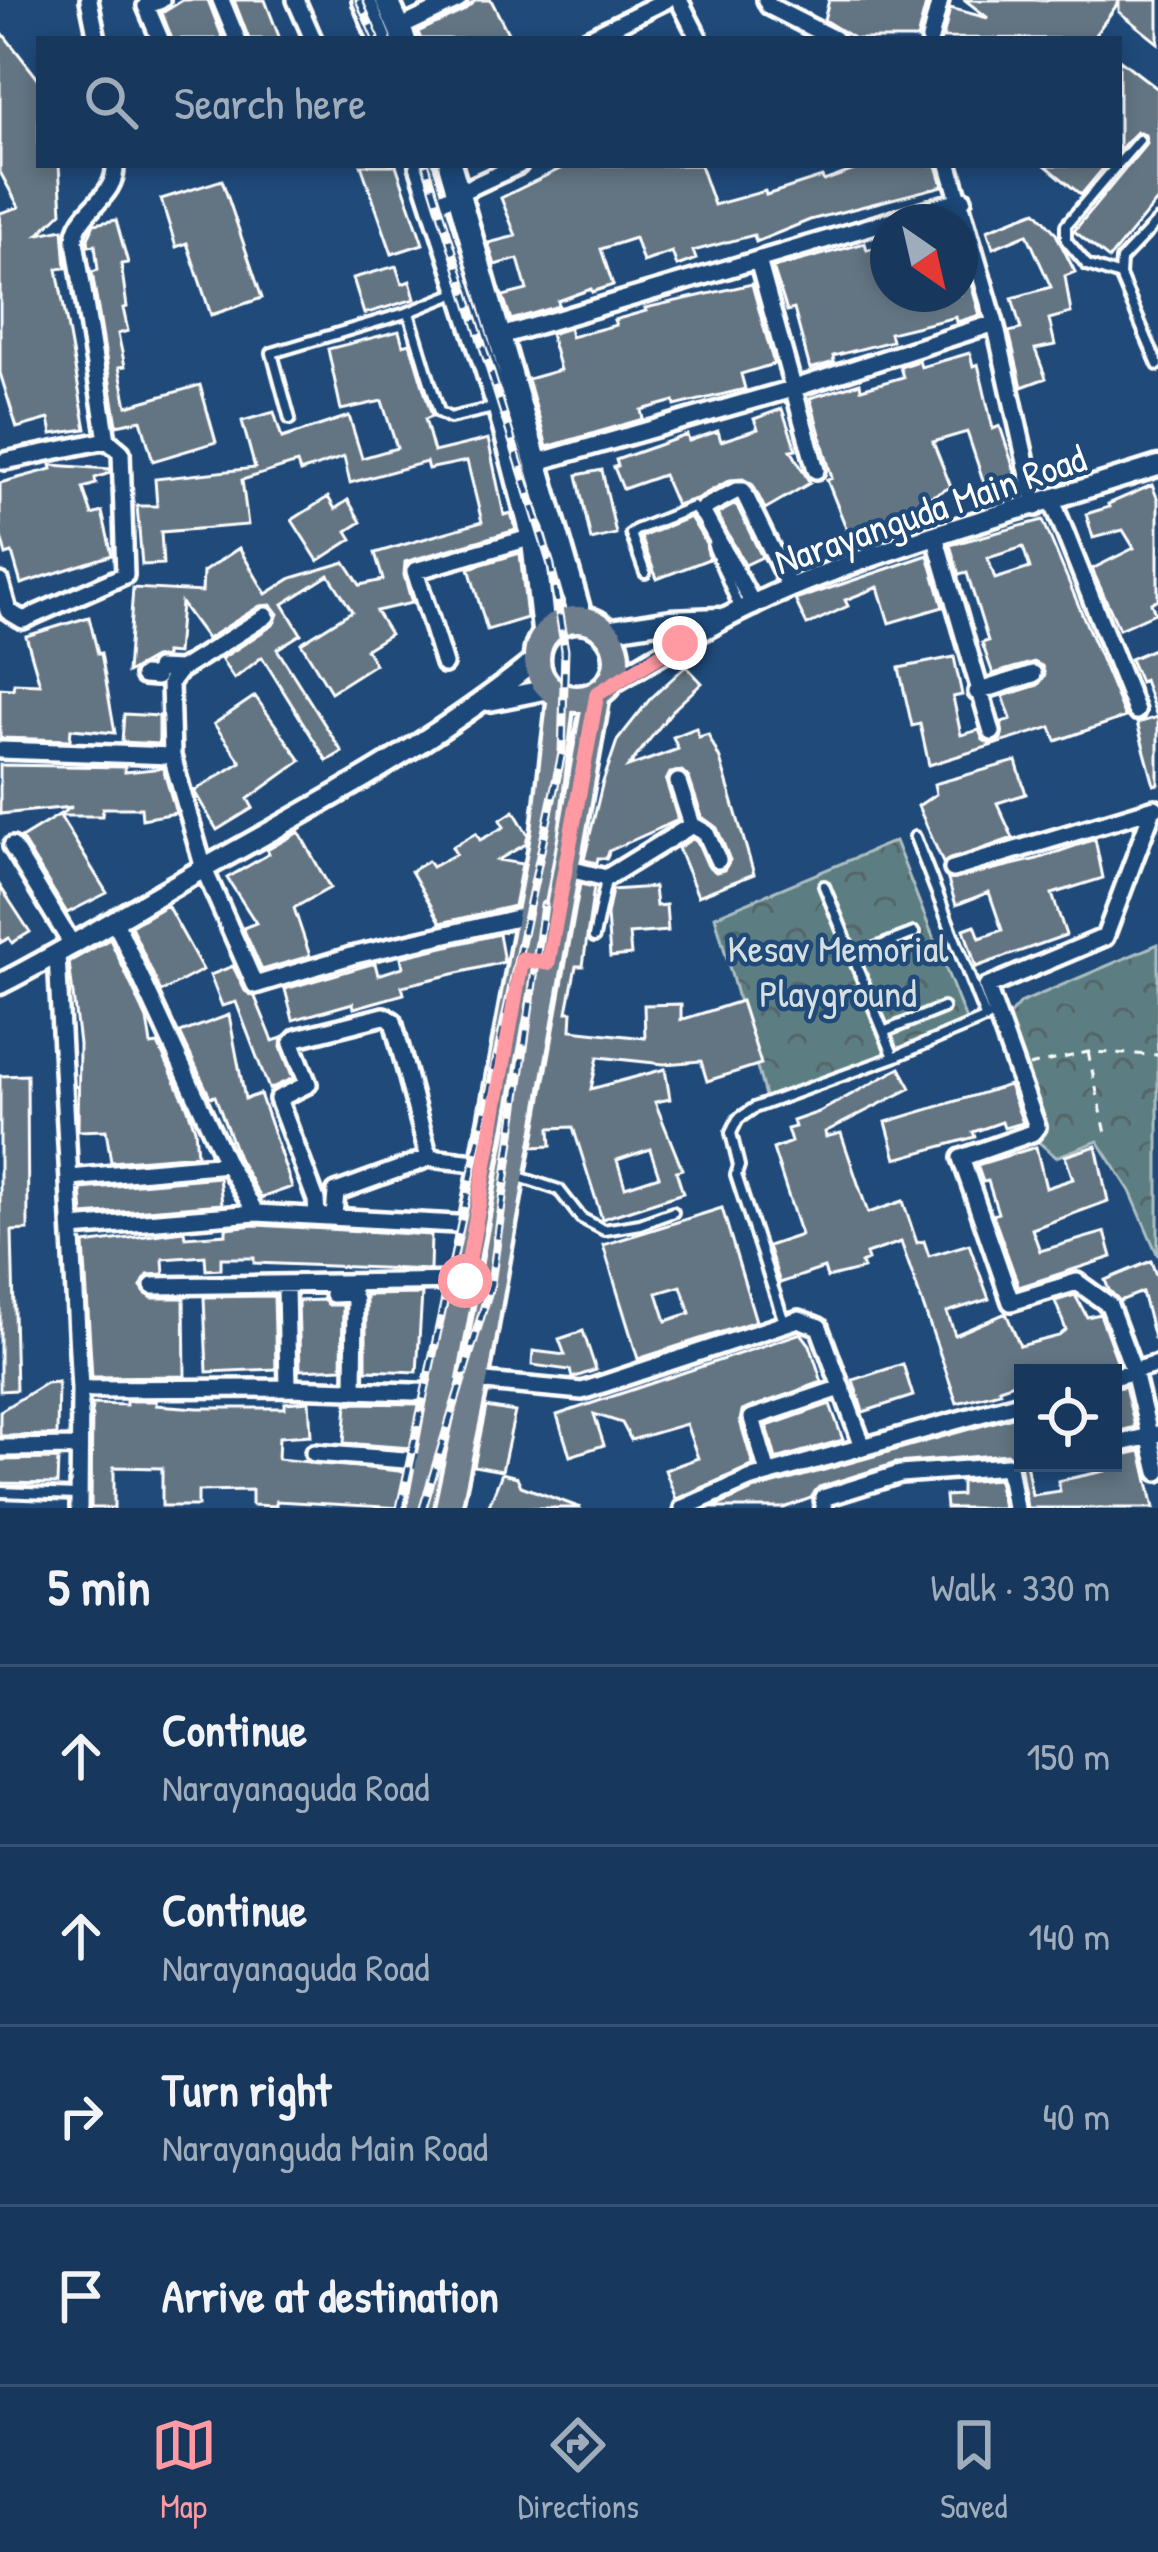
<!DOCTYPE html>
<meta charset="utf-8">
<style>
body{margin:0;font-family:"Patrick Hand",sans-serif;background:#244365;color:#f1f3f6}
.controls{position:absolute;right:36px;bottom:36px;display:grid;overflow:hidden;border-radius:0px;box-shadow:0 6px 18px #0003}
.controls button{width:108px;height:108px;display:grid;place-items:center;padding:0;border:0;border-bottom:3px solid #365272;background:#17385c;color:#f1f3f6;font:60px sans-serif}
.compass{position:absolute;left:870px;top:204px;width:108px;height:108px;border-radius:50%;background:#17385c;box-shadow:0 6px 18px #0003;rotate:146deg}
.stop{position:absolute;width:36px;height:36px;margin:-27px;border:9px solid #ff9aa2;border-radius:50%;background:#fff}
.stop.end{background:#ff9aa2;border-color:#fff;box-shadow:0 3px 12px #0008}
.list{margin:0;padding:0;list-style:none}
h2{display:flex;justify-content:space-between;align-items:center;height:156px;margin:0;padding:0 48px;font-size:51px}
h2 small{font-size:39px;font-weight:400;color:#9eacbb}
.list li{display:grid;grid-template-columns:78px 1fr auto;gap:36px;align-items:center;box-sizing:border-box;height:180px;padding:0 48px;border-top:3px solid #365272}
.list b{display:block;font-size:45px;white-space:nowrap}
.list p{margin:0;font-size:39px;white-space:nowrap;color:#9eacbb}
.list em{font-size:39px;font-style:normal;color:#9eacbb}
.icon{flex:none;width:66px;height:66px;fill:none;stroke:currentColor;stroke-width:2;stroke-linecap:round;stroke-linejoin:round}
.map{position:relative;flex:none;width:1158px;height:1508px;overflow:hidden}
.search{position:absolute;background:#17385c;box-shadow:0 6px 18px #0003;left:36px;right:36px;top:36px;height:132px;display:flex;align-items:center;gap:30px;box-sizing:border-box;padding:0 42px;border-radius:0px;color:#9eacbb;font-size:45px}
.sheet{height:876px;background:#17385c}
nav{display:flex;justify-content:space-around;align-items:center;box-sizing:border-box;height:168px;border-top:3px solid #365272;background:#17385c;font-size:33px;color:#9eacbb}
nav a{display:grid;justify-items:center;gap:6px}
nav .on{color:#ff9aa2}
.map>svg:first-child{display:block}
.park{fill:url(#park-crowns);stroke:#adbec0;stroke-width:3}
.building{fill:#647483;stroke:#fff;stroke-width:3;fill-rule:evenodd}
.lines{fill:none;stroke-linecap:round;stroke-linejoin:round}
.service-casing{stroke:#fff;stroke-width:16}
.minor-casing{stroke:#fff;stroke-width:24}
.tertiary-casing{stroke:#fff;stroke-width:27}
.secondary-casing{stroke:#fff;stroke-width:30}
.primary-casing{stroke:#fff;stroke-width:33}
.path{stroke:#fff;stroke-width:3;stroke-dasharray:9 9;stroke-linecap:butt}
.service{stroke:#1f4a7a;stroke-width:8}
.minor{stroke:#1f4a7a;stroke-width:15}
.tertiary{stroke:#1f4a7a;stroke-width:18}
.secondary{stroke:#1f4a7a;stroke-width:21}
.primary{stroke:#6d7d8c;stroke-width:24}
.rail-casing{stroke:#fff;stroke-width:9}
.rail{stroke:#1f4a7a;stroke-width:4.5;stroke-dasharray:14;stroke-linecap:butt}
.route{stroke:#ff9aa2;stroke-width:15}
.labels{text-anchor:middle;stroke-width:9;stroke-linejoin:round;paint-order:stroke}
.street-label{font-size:39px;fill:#fff;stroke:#1f4a7a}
.park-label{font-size:39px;fill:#d6dfe0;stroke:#1f4a7a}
</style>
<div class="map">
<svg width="1158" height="1508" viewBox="0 0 1158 1508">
<defs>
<pattern id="park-crowns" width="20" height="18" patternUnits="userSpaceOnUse" patternTransform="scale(3)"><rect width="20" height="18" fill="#5b7e82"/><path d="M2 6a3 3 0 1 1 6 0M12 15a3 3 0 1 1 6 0" fill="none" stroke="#546567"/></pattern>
</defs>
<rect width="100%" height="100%" fill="#1f4a7a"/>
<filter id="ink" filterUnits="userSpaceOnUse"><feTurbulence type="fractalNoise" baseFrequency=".00833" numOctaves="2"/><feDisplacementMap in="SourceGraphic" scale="24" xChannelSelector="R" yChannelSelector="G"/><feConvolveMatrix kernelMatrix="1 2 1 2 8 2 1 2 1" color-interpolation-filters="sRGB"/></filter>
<g filter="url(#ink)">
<path class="park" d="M895,841L968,1025L767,1103L715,916Z
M1158,944V1256L1130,1191L1098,1141L1056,1157L1035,1139L1003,1022L1020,1003Z"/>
<path class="building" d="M183,0H208L223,39H172L162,13Z
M234,0H265L280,39H249Z
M476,0H491L511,39H421L418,32L463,11Z
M829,0H923L927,1L917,39H855L824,20Z
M965,0H1158V43L1119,12V2L1092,39L943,38L950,8L988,18Z
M0,30L39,80V165H59L62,212L39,234L63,229L66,268L57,269L86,429L52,434L49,419L17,428L0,373V213L19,207L0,172Z
M1119,59L1158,89V200L1109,259L1074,231L1147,143L1145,135L1137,132L1119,150Z
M361,165H396L423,244L392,254Z
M568,165H700L714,205L765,191L766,195L822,177L824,181L868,165H937L943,186L810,220L756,242L754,235L693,251L696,259L677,266L672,252L643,262L635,238L601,249L613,285L592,292L591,289L558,301L559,306L511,320L503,296L527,290L518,259L495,265L488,243L516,236L501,198Z
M1045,165H1106L1081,195Z
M222,180L262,298L211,315L187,243L176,247L161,199Z
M1036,211L1055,232L1075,272L1065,276L1071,313L1049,319L1055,345L1035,349L1046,378L1022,387L1009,332L1021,329L1012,298L1051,287L1027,234L993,248L987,230Z
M116,220L128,263L121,264L127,307L123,308L128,331L118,334L125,366L119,367L127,406L200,385L216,442L153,461L141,420L117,425L92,272L98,270L95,245L89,246L88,239L94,224Z
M865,243L867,250L888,244V294H960V246L980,315L957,322L956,317L890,333L892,341L833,356L834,362L810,369L794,309L787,311L773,268Z
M396,266L402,284L410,281L415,299L364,314L353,278Z
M752,284L774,364L741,374L745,389L675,406L674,401L641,410L643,419L547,447L528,379L560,370L550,334L569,328L571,337L616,325L614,320L646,311L645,308Z
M399,331L403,345L410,343L432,416L425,419L434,452L488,439L504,515L511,513L516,530L405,562L404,575L412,603L376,611L390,634L366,649L375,664L331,692L301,643L352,611L329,575L283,604L301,634L277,649L342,752L327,761L262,657L234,679L221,659L273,625L278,614L271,605L260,606L207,639L181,603L177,654L165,653V657L154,658L127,673L133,588L202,592L203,572L239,548L266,594L292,578L345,562L360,585L383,580L375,553L482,522L467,461L428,469L426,462L350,483L344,457L300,472L297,463L242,480L248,525L161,532L163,564L142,565L137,506H157L155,479L255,468L242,421L274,412L282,438L349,416L362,458L397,448L382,401L341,410L328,349Z
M970,353L973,366L978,364L993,429L1000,426L1018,481L987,492L967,432L933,442L951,487L849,535L827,480L832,478L810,398L860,383L861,389L903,377L900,367L919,361L921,367Z
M782,409L796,449L791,450L810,483L765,509L753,485L743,479L730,480L696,499L676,505L663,475L623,489L614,467L618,466L616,460L687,435L689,441L718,431L721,441L758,429L754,419Z
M51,465L110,469V473L95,478L96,484L83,488L92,515L102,512L112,555L21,584L12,553L6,555L0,533V483L52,469Z
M602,470L616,534L591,540L577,475Z
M1152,485L1158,500V599L1151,603L1155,613L1119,629L1092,569L1134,548L1123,530L1093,538L1086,514L1109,507L1108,504Z
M328,497L335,509L348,500L361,522L347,531L352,539L318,561L292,520Z
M736,504L762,557L745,565L717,514Z
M690,517L706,543L709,559L657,579L641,537Z
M1043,520L1125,717L1056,741L1051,727L929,765L920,724L912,726L899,668L954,657L962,695L953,697L961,735L979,730L983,740L990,744L1001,739L1002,722L1011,719L1003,696L1038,685L1045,675L1042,666L1034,662L993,674L982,643L988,641L967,573L959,575L950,545ZM1023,547L1030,568L995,579L988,558Z
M520,553L527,618L487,630L469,568Z
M928,555L943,607L889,623L878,587L845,600L848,606L807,625L795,600Z
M89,617L98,654L101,653L115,733L71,729L70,740L0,738V688L13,689L14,683L40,684L26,636Z
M1158,647V713L1156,714L1144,680L1140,682L1130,659Z
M686,666L702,683L672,711L628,767L678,749L673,737L696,728L699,737L708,734L720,759L754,874L698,896L678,848L692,839L697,841L708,866L716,872L724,870L730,860L717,828L702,817L689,778L682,771L670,773L666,781L678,820L609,851L607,858H598L597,863L584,860L602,785L617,741L650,699Z
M255,696L301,761L248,799L253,808L217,830L194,791L241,762L214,724Z
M124,714L159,716V744L122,742Z
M1158,717V784L1154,785L1137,723Z
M1016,761L1026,794L997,803L1013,838L943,863L918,806L936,794L934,784Z
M0,765L125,767V772L163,768L176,813L142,819L141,808H103L102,816H60L107,893L67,913L21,838L72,807L0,814Z
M514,811L528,835L526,844L498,860L522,864L514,906L441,923L411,871L428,861L432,867L456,854L452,847L476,833L480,840L504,827L500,820Z
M299,832L330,888L294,908L310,956L262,970L243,928L256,923L227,878L269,854L267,850Z
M1095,839L1103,878L1052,894L1066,935L976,967L964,929L975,925L980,938L1002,930L989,892L956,905L948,880L1037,859Z
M580,884L594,887L583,966H576L567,1012H572L571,1030L645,1038L644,1005L681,1004V1020L741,1001L761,1064L707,1081L701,1061L664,1064L598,1057L591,1089L665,1069L670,1099L655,1102L682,1169L676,1171L683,1193L602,1219L573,1127L550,1128L551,1146L533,1147ZM650,1149L659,1176L625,1187L617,1160Z
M0,886L30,932L12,943L9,938L0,943Z
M654,887L656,906L666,905L668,931L629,934L631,955L610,957L607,915L612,890Z
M167,905L203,970L161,992L131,926Z
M499,934L504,962L402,986L404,994L354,1008L353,1003L293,1020L285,989L375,963L378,975L403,967L401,957Z
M110,939L147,1019L151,1045L158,1044L187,1106L195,1129L197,1155L111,1162L106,1130L78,1131L79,1044L69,962Z
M233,966L245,991L255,997L273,1041L282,1038L281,1047L293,1078L269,1089L236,1002L222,1006L210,975Z
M229,1015L245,1099L260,1094L292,1187L261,1198L238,1158L215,1096L210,1097L180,1033Z
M900,1068L911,1088L825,1132L826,1137L841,1133L868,1213L903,1201L917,1243L924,1241L929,1256L969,1244L989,1299L947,1312L955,1335L1006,1313L1020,1346L1059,1336L1066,1330L1055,1301L1075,1295L1087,1317L1100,1314L1118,1363L1082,1373H1023V1380L999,1388L1000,1392L957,1403L901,1242L866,1254L868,1260L861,1263L863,1269L827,1278L824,1268L780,1283L768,1246L801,1235L773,1149L791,1142L787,1129L795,1127L793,1121L819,1112Z
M27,1075L28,1230L12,1231L16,1390L0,1391V1076Z
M1009,1085L1023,1123L1004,1128L1002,1122L973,1132L975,1137L896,1159L886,1122Z
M1096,1146L1108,1201L1032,1229L1040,1251L1105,1232L1112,1257L1019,1287L993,1215L998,1213L988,1181L983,1182L977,1165L1036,1147L1046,1188L1073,1179L1065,1156Z
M219,1177L222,1204L83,1215L81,1189Z
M722,1208L756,1321L638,1359L603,1245ZM681,1286L690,1313L666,1321L657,1293Z
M256,1225L431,1235L430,1270L254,1263V1258H221V1269L206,1270L205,1256L163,1259L164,1274L148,1275L141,1287L152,1298H184L185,1376L92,1377L84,1244L184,1231L185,1237L226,1234V1228Z
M1151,1261L1158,1281V1337L1154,1338L1142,1292L1120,1301L1109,1290L1105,1280Z
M422,1294L417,1372L366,1370V1295Z
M274,1296L276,1369L207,1372L204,1297Z
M323,1300L329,1305H343L342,1368L300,1370L298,1301Z
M583,1331L596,1370L572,1378L570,1370L532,1365L533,1351L565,1355L559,1339Z
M801,1333L810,1345L822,1382L742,1411L740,1421L753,1465L676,1499L665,1470L698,1458L686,1424L631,1440L622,1423L594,1414L604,1445L570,1456L557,1415Z
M903,1364L913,1396L863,1412L853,1380Z
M58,1382L57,1435L0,1436V1411L46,1383Z
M1125,1386L1135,1427L1113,1433V1389Z
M126,1401H156V1405L198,1408H285V1403L309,1401L311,1435L279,1437L278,1459L409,1472L404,1508L276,1501V1506L252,1505V1490L198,1491V1506H162V1468L114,1467V1508H91L92,1404L126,1405Z
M347,1403L420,1404L411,1448L344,1443Z
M830,1404L843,1440L776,1459L767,1426Z
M486,1407L515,1412L502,1471L474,1466Z
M1023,1414V1464L1026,1463L1032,1495L1060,1491L1058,1481L1105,1471L1104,1463H1113V1457L1141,1451L1154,1508H1027L1020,1463L1007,1454L896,1463L819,1487L811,1498L784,1508H713L753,1490Z
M58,1459L57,1484L0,1483V1460Z
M502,1473L517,1477L521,1486L581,1508H488Z
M998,1479L1003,1508H946L945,1496L961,1495V1482Z"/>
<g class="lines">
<defs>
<path id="service" d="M1119,163L1139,140
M1117,165L1066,225V240L1087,265L1120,276
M1158,221L1121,260L1120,276L1158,365
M409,313L439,412L450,418L497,407
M290,419L272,353L409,312L461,291
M713,546L740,610
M645,573L631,534L636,530L693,507L700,516
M915,837L986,1019
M594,937L606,880
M854,956L914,933
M886,1031L943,1008
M894,1057L989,1017
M516,1176L559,1190L581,1218L604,1230L640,1224L673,1212
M784,1322L736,1175L739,1166L731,1133L738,1119L754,1108L894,1057L824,886
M0,1492L76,1495"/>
<path id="minor" d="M89,0L97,39
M221,0L237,39
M296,0L313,39
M679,0L699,39
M766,0L769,6L834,39
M399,28L458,0
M160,39L146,6L161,0
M587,39L666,0
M930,39L940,0
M949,165L995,323L1036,507
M434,204L519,165
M758,260L816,470
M501,336L963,199
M5,461L107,440
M534,463L792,389L995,323
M1052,500L1136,711
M935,536L992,732
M0,582L8,611L23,620L125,575L121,452L107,440L75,241C76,209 117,199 115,165
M754,606L703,513L704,508L736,491H743L790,588
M266,616L180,670L170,683L172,756L204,869L255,985L351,956L530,915
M444,664L415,571L533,537
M143,676L156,677L158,669L180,670
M977,692L1033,674
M0,750L172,756
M1153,809L1105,937L987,987L1037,1127L1032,1133L961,1158L1011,1302L1077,1282L1109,1305L1134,1372L1158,1472
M692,825L706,833L718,860
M12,846L73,946
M565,868L606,878L692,825L678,782
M953,869L1155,808
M115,921L227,1164L256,1213
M57,955L80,1389L79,1508
M70,1178L227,1164
M317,1215L316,1200L278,1099L308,1084L292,1043L297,1038L384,1016L393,1021L429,1158L485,1164
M334,1216L336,1192L429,1158
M72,1228L256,1213L474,1225
M286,1285L288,1388
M153,1286L465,1281
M333,1294L352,1293L355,1301L354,1390
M1113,1377L1158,1364
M80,1389L288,1388L444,1393L475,1381L582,1391L799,1319L819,1327L863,1447
M1113,1445L1158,1434
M0,1448L78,1447
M314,1453L431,1462
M768,1473L752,1418L841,1388
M683,1508L749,1479L1023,1402
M824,1508L823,1498L900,1474L1008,1466L1015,1508"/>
<path id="tertiary" d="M606,630L671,620L719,618
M607,686C667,650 727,614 792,587C911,538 1036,505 1158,466
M489,701L549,689
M0,984C69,949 134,908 201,870C317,806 433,743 537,659"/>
<path id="secondary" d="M364,0L380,39
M387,0L404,39
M421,165L499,407L533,537L544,635
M450,165L581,618"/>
<path id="primary" d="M537 659a40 40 0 1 1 80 0a40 40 0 1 1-80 0Z
M420,1508L545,832L561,696
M448,1508L475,1381L597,694"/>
</defs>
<use href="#service" class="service-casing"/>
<use href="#minor" class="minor-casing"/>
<use href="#tertiary" class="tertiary-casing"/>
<use href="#secondary" class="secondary-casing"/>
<use href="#primary" class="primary-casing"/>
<path class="path" d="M1158,1042V1059
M1088,1052L1107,1138
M1029,1066L1088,1052L1158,1055"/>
<use href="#service" class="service"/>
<use href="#minor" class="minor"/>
<use href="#tertiary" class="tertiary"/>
<use href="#secondary" class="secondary"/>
<use href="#primary" class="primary"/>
<defs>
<path id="rail" d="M359,0L376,39
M400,1508L562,753L565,650L551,565L426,165
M423,1508L491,1284L544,905"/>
</defs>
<use href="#rail" class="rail-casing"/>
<use href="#rail" class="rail"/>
</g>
</g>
<g class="lines" filter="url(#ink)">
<path class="route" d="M465,1281L522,959L548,963L597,694L680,643"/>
</g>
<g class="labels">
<g class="street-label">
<text transform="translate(930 509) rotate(-19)" y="14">Narayanguda Main Road</text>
</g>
<g class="park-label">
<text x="838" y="962">Kesav Memorial<tspan x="838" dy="45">Playground</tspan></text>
</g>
</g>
</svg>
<div class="controls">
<button><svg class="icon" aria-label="locate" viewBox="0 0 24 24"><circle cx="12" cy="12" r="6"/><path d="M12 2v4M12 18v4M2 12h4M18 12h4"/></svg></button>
</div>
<svg class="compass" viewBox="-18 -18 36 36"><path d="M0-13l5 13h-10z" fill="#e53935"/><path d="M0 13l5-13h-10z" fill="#9eacbb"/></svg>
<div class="stop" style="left:465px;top:1281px"></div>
<div class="stop end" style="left:680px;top:643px"></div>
<div class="search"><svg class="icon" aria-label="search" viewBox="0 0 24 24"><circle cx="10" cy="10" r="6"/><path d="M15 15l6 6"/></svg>Search here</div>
</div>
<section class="sheet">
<h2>5 min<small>Walk · 330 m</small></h2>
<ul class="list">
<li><svg class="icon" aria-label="ahead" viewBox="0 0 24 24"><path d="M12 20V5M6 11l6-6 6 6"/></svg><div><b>Continue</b><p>Narayanaguda Road</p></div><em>150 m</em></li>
<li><svg class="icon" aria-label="ahead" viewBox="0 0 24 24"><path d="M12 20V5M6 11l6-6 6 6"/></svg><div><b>Continue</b><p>Narayanaguda Road</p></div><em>140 m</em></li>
<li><svg class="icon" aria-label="right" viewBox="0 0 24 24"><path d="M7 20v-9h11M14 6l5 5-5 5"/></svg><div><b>Turn right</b><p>Narayanguda Main Road</p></div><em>40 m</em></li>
<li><svg class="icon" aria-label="arrive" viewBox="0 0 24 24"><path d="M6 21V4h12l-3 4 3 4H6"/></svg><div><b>Arrive at destination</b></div></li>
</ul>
</section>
<nav>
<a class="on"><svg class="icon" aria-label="map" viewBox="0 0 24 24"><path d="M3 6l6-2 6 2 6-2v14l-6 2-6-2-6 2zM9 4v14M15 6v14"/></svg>Map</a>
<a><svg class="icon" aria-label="directions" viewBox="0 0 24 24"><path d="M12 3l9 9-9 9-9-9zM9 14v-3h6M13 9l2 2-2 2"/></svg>Directions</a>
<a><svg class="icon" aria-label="saved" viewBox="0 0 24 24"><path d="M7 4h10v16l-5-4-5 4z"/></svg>Saved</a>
</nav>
